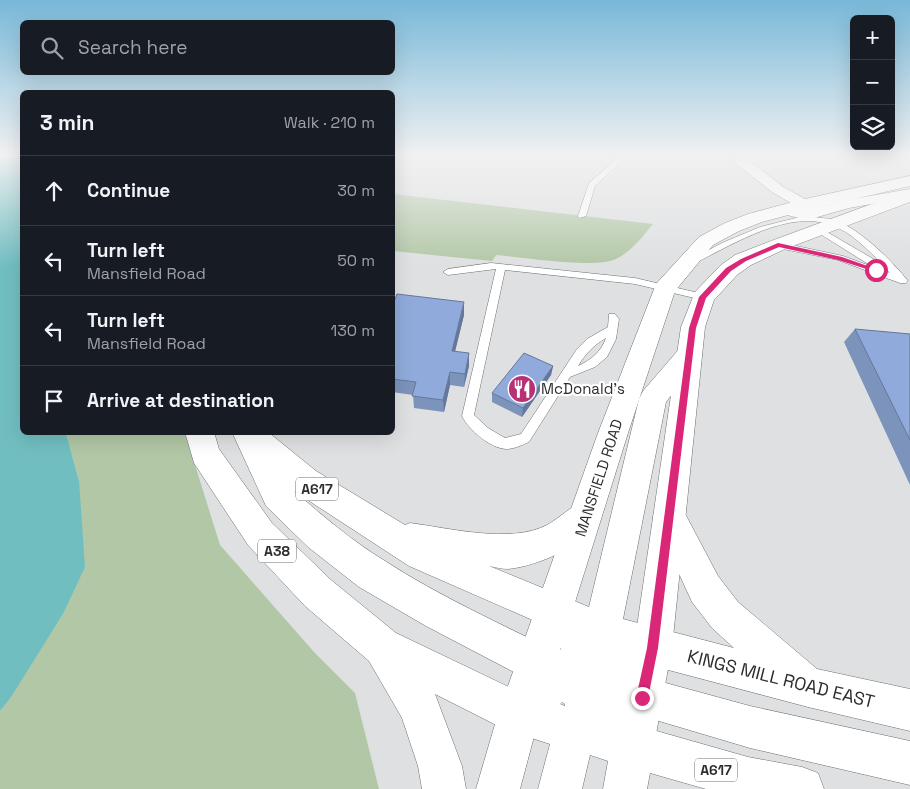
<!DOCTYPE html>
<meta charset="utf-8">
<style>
body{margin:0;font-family:"Space Grotesk",sans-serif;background:#242831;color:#f1f3f6}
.controls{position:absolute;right:15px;top:15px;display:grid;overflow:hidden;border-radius:8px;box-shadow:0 5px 20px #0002}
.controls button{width:45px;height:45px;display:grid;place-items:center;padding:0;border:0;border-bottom:1px solid #363941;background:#171b24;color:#f1f3f6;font:25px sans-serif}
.stop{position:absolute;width:15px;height:15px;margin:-11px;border:4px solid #db2777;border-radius:50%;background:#fff}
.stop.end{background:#db2777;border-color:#fff;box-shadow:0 1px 5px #0008}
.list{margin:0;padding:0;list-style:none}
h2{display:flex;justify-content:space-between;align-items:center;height:65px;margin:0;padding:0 20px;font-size:21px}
h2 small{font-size:16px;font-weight:400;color:#9ea1a6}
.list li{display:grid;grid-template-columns:32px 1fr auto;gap:15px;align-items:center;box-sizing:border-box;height:70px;padding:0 20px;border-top:1px solid #363941}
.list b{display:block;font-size:19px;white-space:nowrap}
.list p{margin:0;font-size:16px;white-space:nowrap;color:#9ea1a6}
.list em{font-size:16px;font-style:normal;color:#9ea1a6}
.icon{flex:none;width:28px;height:28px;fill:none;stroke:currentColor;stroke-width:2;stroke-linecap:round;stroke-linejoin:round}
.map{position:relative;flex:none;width:910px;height:789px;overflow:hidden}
.search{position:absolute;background:#171b24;box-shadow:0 5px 20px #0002;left:20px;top:20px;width:375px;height:55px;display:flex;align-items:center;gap:12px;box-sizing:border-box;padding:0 18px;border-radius:8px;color:#9ea1a6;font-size:19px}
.panel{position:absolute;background:#171b24;box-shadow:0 5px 20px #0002;left:20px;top:90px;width:375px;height:345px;border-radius:8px}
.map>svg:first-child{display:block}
.green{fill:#b1c7a5}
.water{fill:#71bec1}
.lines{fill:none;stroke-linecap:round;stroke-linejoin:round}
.lane-casing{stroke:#6e6f70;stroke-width:1}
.street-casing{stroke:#6e6f70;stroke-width:1}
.secondary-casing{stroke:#6e6f70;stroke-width:1}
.highway-casing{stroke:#6e6f70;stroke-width:1}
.lane{fill:#fff;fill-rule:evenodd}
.street{fill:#fff;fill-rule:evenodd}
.secondary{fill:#fff;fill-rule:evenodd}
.highway{fill:#fff;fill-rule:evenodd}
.wall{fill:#7c93bc}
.shaded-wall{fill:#657899}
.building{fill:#90abdb;stroke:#657899}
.route{fill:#db2777}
.labels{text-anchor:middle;stroke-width:4.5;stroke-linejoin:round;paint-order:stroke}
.shield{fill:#fff;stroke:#6c6c6c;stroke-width:1}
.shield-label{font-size:14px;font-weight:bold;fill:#2d2d2d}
.poi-label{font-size:15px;fill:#2d2d2d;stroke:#fff;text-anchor:start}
.street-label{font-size:15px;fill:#2d2d2d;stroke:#fff}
.near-street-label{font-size:18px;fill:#2d2d2d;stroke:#fff}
</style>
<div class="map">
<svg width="910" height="789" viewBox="0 0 910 789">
<rect width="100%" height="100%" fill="#dfe0e1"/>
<path class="green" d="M393,194L653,224C643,236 631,252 616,259C596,269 521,257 496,255L492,261L393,251Z
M66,433H185L220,545L314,652L355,693L379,789H0V711L63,614L79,481Z"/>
<path class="water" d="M0,156H22V432L66,433L79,481L85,567L63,614L11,697L0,711Z"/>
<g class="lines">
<defs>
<path id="lane" d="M620,156H627L595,186L586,216L579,218L578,216L589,183Z
M800,217C814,217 826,217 839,222C862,231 893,262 908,281L906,283H900L838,260L778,248L774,245L778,242L843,256L873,267L817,232L816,230L820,228L882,264C868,250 852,233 834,226C790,208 734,244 695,263L692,264L688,261L722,243L760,227ZM884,267L890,273L881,269Z
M491,263L635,278L703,294L708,297L703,300L635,284L505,270L474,415L488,428L505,438L521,434L577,349L587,339L608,327L609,314H615L619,319L616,339L607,357L595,367L570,377L529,442C522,445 514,449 506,449C490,448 469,430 462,416L496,269L448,275L443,272L448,269ZM606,338C601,352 591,360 578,366C586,353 594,345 606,338Z"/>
<path id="street" d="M741,157L746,158L782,186L819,207L847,200L910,189V197L849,208L807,220L779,213L777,210L779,207L784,206L801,209L772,192L736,164L734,161Z"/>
<path id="secondary" d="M910,176V186L807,210L762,222L739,231L713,245L675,291L628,433L540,714L520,789H476L498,714L598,433L656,284L699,237L725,223L748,214L796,201Z
M910,190V202L785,249L751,265L737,275L714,300L705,327L672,647L654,745L647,760L632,767L617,760L610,745L634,647L681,327L695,292L721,265L735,255L771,241Z"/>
<path id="highway" d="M689,346L698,348L702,355L666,402L623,619L734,648L712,628L692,602L653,517L657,506L669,502L681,506L718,576L738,602L817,669L910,689V731L808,707L657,667L645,675L651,679L750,706L910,741V785L750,748L632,713L646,728L748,757L802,767L818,773L824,789H706L650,773L647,789H603L608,761L590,755L582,789H538L550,744L504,729L435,694L462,766L466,789H422L418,766L402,718L369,661L305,606L248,545L194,463L185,432H214L219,449L272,523L331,580L396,633L515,690L527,679L426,626L359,587L308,547L266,506L232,432H268L316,471L405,525L410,523C449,528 511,544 547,525C561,517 571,506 586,500L598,504L602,515C589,544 539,566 508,569C502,569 495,567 489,566L589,607L639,399L643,391L680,348ZM294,491L409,566L560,632L557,639L561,649L557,652C499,623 439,596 385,561C352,541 323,516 294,491ZM562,702L565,704V706L560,704Z"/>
</defs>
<use href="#lane" class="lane-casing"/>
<use href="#street" class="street-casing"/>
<use href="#secondary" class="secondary-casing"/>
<use href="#highway" class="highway-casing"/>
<use href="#lane" class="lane"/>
<use href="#street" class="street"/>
<use href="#secondary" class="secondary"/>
<use href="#highway" class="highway"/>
</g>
<path class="wall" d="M392,307L464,315L455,351L469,366L464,387L450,385L444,412L414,408L413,395L392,392Z
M855,329L910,334V485L844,342Z
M553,366L551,375L522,417L492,402V393Z"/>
<path class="shaded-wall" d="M464,302V315L452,364V351Z
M469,353V366L464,387L465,374Z
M553,366L551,375L522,417L523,408Z
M450,372V385L444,412L443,400Z"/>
<path class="building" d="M397,294L464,302L452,351L469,353L465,374L450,372L443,400L412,396L416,382L392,379V307Z
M855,329L910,334V440Z
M524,353L553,366L523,408L492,393Z"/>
<linearGradient id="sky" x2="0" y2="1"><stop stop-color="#78b8d8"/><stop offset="0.58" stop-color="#f1f1f2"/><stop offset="1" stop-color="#f1f1f2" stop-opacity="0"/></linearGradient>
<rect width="910" height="267" fill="url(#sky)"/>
<path class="route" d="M778,243L842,257L879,270L876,272L838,260L779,247L746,261L731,271L706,298L696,328L658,648L648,698L646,702L642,704L637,702L636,698L647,648L689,328L699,297L726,268L741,259Z"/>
<defs>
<symbol id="restaurant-disc" viewBox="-11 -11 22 22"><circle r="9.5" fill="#b63176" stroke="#fff"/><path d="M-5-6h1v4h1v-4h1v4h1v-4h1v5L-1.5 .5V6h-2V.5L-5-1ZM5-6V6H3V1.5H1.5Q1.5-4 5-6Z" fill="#fff"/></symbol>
</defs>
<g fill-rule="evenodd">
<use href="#restaurant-disc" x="506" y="373" width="32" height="32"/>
</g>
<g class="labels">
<g class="shield">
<rect x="296" y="477.5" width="42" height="23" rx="4"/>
<rect x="258" y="539.5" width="38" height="23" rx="4"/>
<rect x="695" y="758.5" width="42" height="23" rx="4"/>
</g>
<g class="shield-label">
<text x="317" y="494">A617</text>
<text x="277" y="556">A38</text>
<text x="716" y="775">A617</text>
</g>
<g class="poi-label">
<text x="541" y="394">McDonald's</text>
</g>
<g class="street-label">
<text transform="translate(599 478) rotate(-72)" y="5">MANSFIELD ROAD</text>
</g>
<g class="near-street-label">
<text transform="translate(781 679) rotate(14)" y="6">KINGS MILL ROAD EAST</text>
</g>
</g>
</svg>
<div class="controls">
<button>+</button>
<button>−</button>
<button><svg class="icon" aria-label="layers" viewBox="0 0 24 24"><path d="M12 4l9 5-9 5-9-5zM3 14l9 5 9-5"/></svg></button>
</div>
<div class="stop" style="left:876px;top:270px"></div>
<div class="stop end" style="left:642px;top:698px"></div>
<div class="search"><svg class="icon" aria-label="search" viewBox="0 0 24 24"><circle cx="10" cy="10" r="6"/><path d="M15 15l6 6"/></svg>Search here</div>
<section class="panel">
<h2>3 min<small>Walk · 210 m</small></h2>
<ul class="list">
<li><svg class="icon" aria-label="ahead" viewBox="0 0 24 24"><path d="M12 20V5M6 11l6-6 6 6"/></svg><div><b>Continue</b></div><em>30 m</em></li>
<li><svg class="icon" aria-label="left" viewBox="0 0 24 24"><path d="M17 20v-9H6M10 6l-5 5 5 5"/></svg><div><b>Turn left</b><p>Mansfield Road</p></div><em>50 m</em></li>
<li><svg class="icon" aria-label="left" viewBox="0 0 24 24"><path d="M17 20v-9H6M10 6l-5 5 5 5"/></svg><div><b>Turn left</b><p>Mansfield Road</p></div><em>130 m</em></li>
<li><svg class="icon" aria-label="arrive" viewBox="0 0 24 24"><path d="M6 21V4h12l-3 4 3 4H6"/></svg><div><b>Arrive at destination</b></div></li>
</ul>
</section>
</div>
